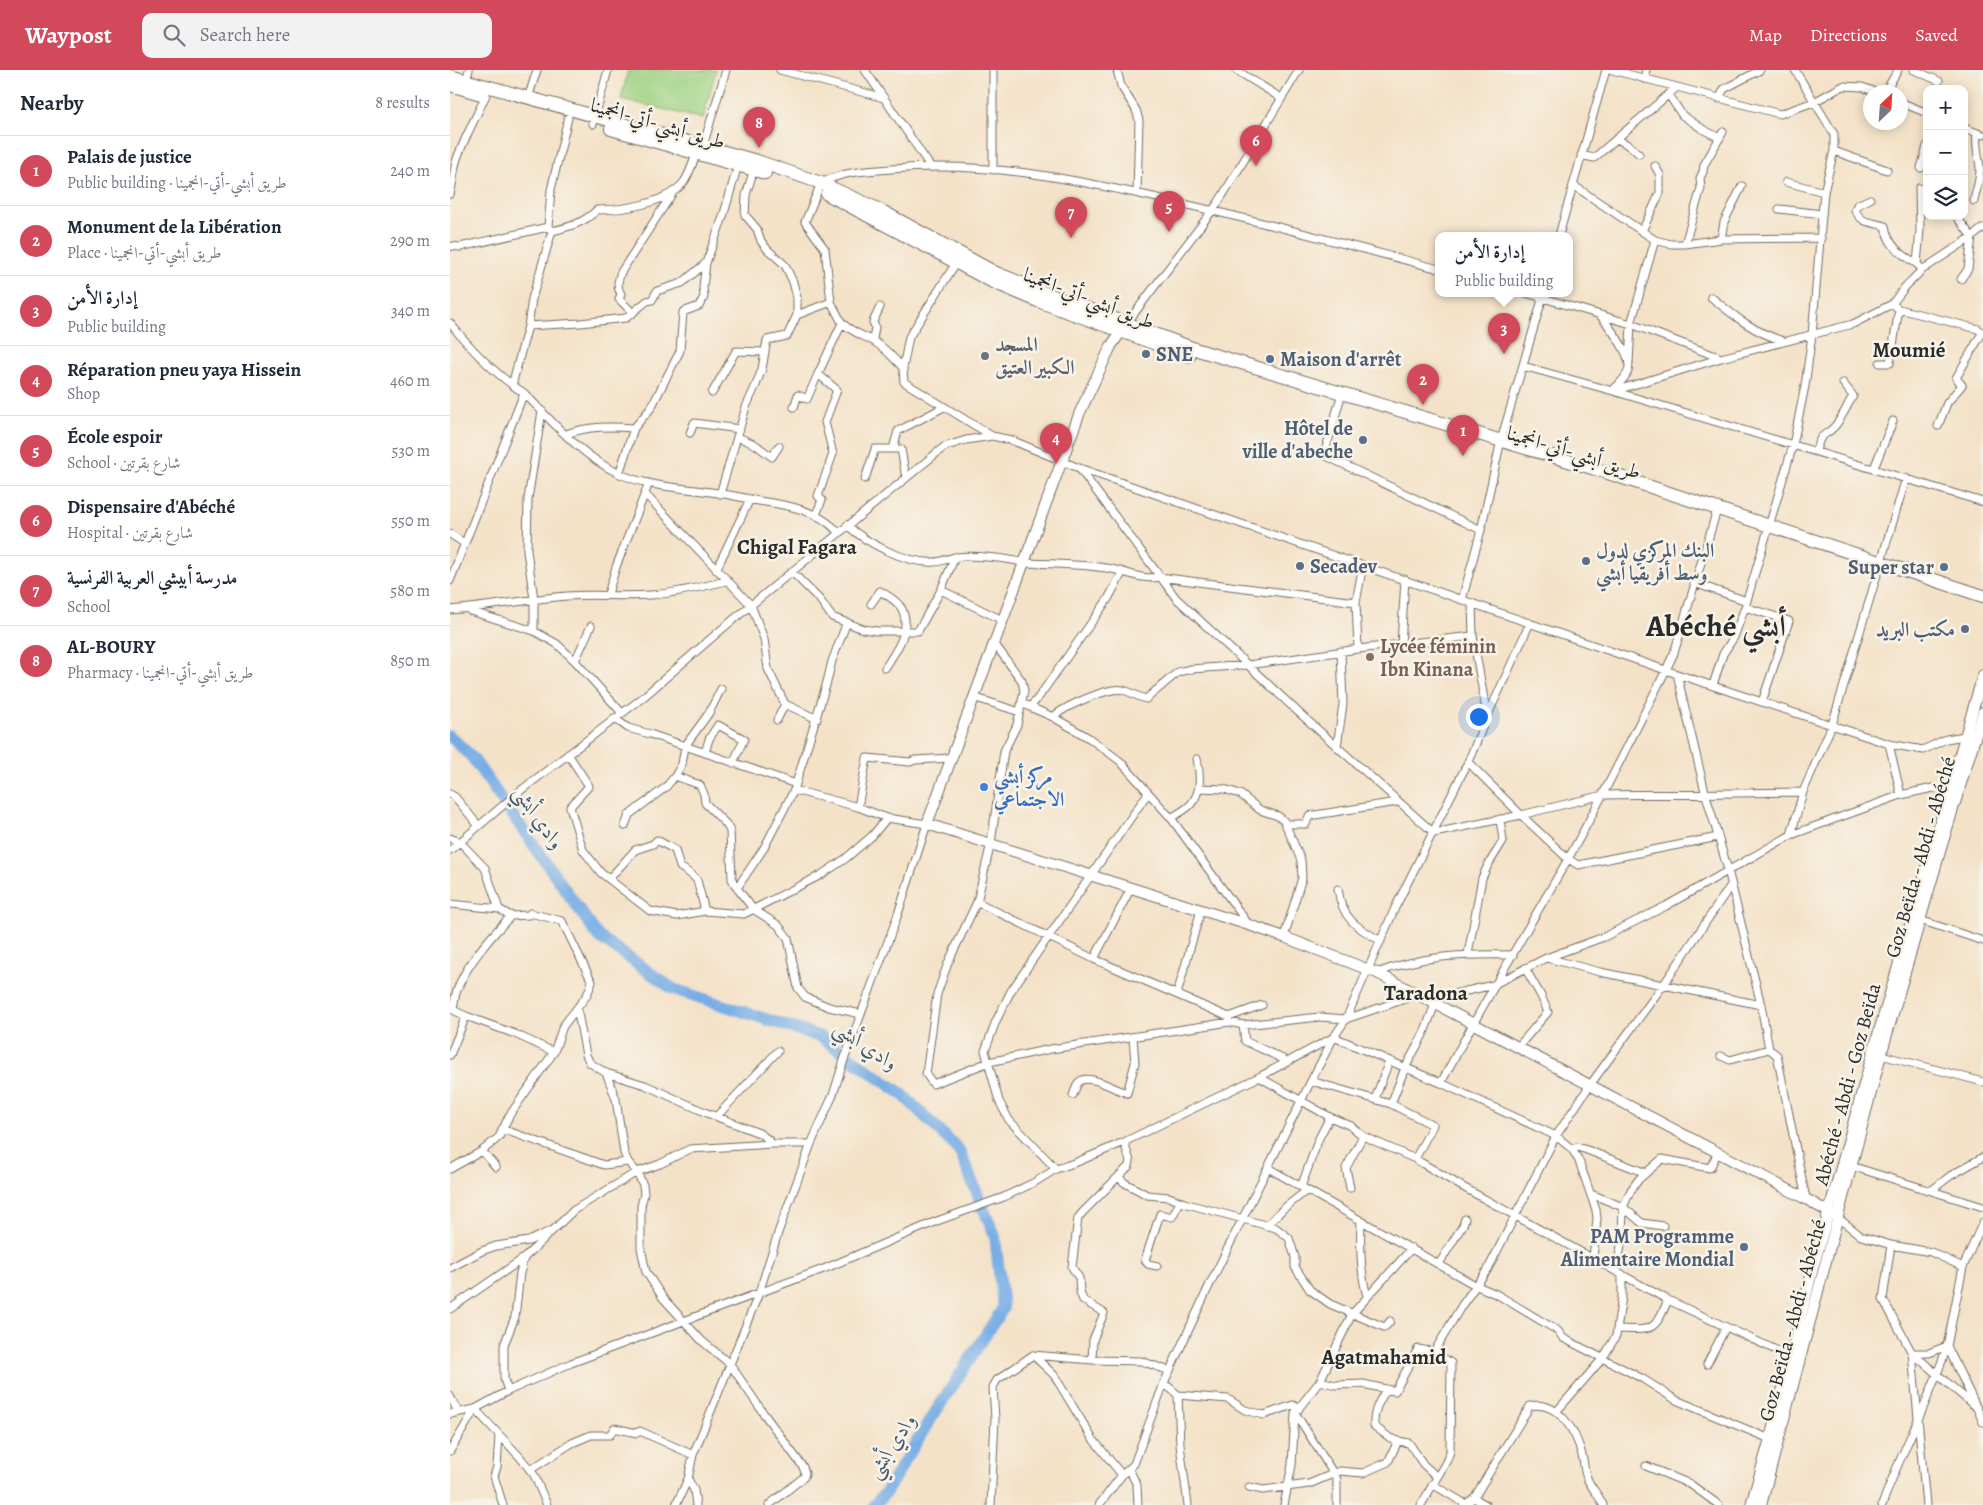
<!DOCTYPE html>
<meta charset="utf-8">
<style>
body{margin:0;font-family:Alegreya,Amiri,serif;background:#f2f2f3;color:#1f2937}
.controls{position:absolute;right:15px;top:15px;display:grid;overflow:hidden;border-radius:10px;box-shadow:0 2px 12px #0003}
.controls button{width:45px;height:45px;display:grid;place-items:center;padding:0;border:0;border-bottom:1px solid #e0e1e3;background:#fff;color:#1f2937;font:25px sans-serif}
.compass{position:absolute;left:1413px;top:15px;width:45px;height:45px;border-radius:50%;background:#fff;box-shadow:0 2px 12px #0003;rotate:25deg}
.you{position:absolute;left:1028px;top:646px;width:18px;height:18px;margin:-12px;border:4px solid #fff;border-radius:50%;background:#1a73e8;box-shadow:0 0 0 8px #1a73e833}
.badge{display:grid;place-items:center;width:32px;height:32px;border-radius:50%;background:#d1495b;color:#fff;font-size:16px;font-weight:700}
.pin{position:absolute;translate:-50% -41px;filter:drop-shadow(0 1px 2px #0008)}
.pin::after{content:'';position:absolute;top:26px;width:18px;height:15px;background:inherit;clip-path:polygon(0 0,100% 0,50% 100%)}
.popup{position:absolute;left:985px;top:162px;width:138px;height:65px;box-sizing:border-box;display:grid;place-content:center;border-radius:10px;background:#fff;filter:drop-shadow(0 1px 4px #0005);font-size:16px;white-space:nowrap;color:#747a83}
.popup b{font-size:19px;color:#1f2937}
.popup::after{content:'';position:absolute;left:50%;top:100%;margin-left:-10px;border:10px solid transparent;border-top-color:#fff}
.list{margin:0;padding:0;list-style:none}
h2{display:flex;justify-content:space-between;align-items:center;height:65px;margin:0;padding:0 20px;font-size:21px}
h2 small{font-size:16px;font-weight:400;color:#747a83}
.list li{display:grid;grid-template-columns:32px 1fr auto;gap:15px;align-items:center;box-sizing:border-box;height:70px;padding:0 20px;border-top:1px solid #e0e1e3}
.list b{display:block;font-size:19px;white-space:nowrap}
.list p{margin:0;font-size:16px;white-space:nowrap;color:#747a83}
.list em{font-size:16px;font-style:normal;color:#747a83}
.icon{flex:none;width:28px;height:28px;fill:none;stroke:currentColor;stroke-width:2;stroke-linecap:round;stroke-linejoin:round}
.map{position:relative;flex:none;width:1533px;height:1435px;overflow:hidden}
header{display:flex;align-items:center;gap:30px;box-sizing:border-box;height:70px;padding:0 25px;background:#d1495b;color:#fff}
header strong{font-size:24px}
nav{display:flex;gap:28px;margin-inline-start:auto;font-size:18px}
.search{width:350px;height:45px;background:#f2f2f3;display:flex;align-items:center;gap:12px;box-sizing:border-box;padding:0 18px;border-radius:10px;color:#747a83;font-size:19px}
main{display:flex}
aside{flex:1;background:#fff}
.map>svg:first-child{display:block}
.green{fill:#9dd282;stroke:#647e56}
.lines{fill:none;stroke-linecap:round;stroke-linejoin:round}
.river{stroke:#77ade5;stroke-width:12}
.street-casing{stroke:#716b62;stroke-width:9}
.secondary-casing{stroke:#716b62;stroke-width:12}
.highway-casing{stroke:#716b62;stroke-width:14}
.street{stroke:#fff;stroke-width:7}
.secondary{stroke:#fff;stroke-width:10}
.highway{stroke:#fff;stroke-width:12}
.service-dot{fill:#5c6f8a;stroke:#f7f3e8;stroke-width:2}
.worship-dot{fill:#6b7280;stroke:#f7f3e8;stroke-width:2}
.education-dot{fill:#8d6e63;stroke:#f7f3e8;stroke-width:2}
.shop-dot{fill:#3f7fe0;stroke:#f7f3e8;stroke-width:2}
.labels{text-anchor:middle;stroke-width:5;stroke-linejoin:round;paint-order:stroke}
.street-label{font-size:20px;fill:#2b2b2b;stroke:#f7f3e8}
.worship-label{font-size:20px;font-weight:bold;fill:#5b616d;stroke:#f7f3e8;text-anchor:start}
.service-label{font-size:20px;font-weight:bold;fill:#4e5e75;stroke:#f7f3e8;text-anchor:start}
.education-label{font-size:20px;font-weight:bold;fill:#785e54;stroke:#f7f3e8;text-anchor:start}
.shop-label{font-size:20px;font-weight:bold;fill:#366cbe;stroke:#f7f3e8;text-anchor:start}
.neighbourhood-label{font-size:21px;font-weight:bold;fill:#2b2b2b;stroke:#f7f3e8}
.water-label{font-size:21px;font-style:italic;fill:#46586c;stroke:#f7f3e8}
.town-label{font-size:30px;font-weight:bold;fill:#2b2b2b;stroke:#f7f3e8}
</style>
<header>
<strong>Waypost</strong>
<div class="search"><svg class="icon" aria-label="search" viewBox="0 0 24 24"><circle cx="10" cy="10" r="6"/><path d="M15 15l6 6"/></svg>Search here</div>
<nav><a>Map</a><a>Directions</a><a>Saved</a></nav>
</header>
<main>
<aside>
<h2>Nearby<small>8 results</small></h2>
<ul class="list">
<li><span class="badge">1</span><div><b>Palais de justice</b><p>Public building · طريق أبشي-أتي-انجمينا</p></div><em>240 m</em></li>
<li><span class="badge">2</span><div><b>Monument de la Libération</b><p>Place · طريق أبشي-أتي-انجمينا</p></div><em>290 m</em></li>
<li><span class="badge">3</span><div><b>إدارة الأمن</b><p>Public building</p></div><em>340 m</em></li>
<li><span class="badge">4</span><div><b>Réparation pneu yaya Hissein</b><p>Shop</p></div><em>460 m</em></li>
<li><span class="badge">5</span><div><b>École espoir</b><p>School · شارع بقرتين</p></div><em>530 m</em></li>
<li><span class="badge">6</span><div><b>Dispensaire d'Abéché</b><p>Hospital · شارع بقرتين</p></div><em>550 m</em></li>
<li><span class="badge">7</span><div><b>مدرسة أبيشي العربية الفرنسية</b><p>School</p></div><em>580 m</em></li>
<li><span class="badge">8</span><div><b>AL-BOURY</b><p>Pharmacy · طريق أبشي-أتي-انجمينا</p></div><em>850 m</em></li>
</ul>
</aside>
<div class="map">
<svg width="1533" height="1435" viewBox="0 0 1533 1435">
<rect width="100%" height="100%" fill="#f7f3e8"/>
<filter id="ink" filterUnits="userSpaceOnUse"><feTurbulence type="fractalNoise" baseFrequency=".02" numOctaves="2"/><feDisplacementMap in="SourceGraphic" scale="10" xChannelSelector="R" yChannelSelector="G"/><feConvolveMatrix kernelMatrix="1 2 1 2 8 2 1 2 1" color-interpolation-filters="sRGB"/></filter>
<filter id="wash" filterUnits="userSpaceOnUse"><feTurbulence type="fractalNoise" baseFrequency=".0096" numOctaves="4" result="noise"/><feDisplacementMap in="SourceGraphic" scale="20" xChannelSelector="R" yChannelSelector="G"/><feGaussianBlur stdDeviation="1.12" result="paint"/><feColorMatrix in="noise" values="0 0 0 0 0 0 0 0 0 0 0 0 0 0 0 0 0 1.4 0 .05"/><feComposite in="paint" operator="in"/></filter>
<g filter="url(#wash)">
<rect width="100%" height="100%" fill="#f4e2c8"/>
<path class="green" d="M178,0H266L253,49L171,29Z"/>
<g class="lines">
<path class="river" d="M0,666L21,686L148,866L223,919L371,967L452,1024L509,1080L545,1166L553,1238L475,1358L436,1422L424,1435"/>
</g>
</g>
<g filter="url(#ink)">
<g class="lines">
<defs>
<path id="street" d="M330,0L434,28
M415,0L480,96
M543,0V100
M667,0L671,16L686,40L689,50L687,123
M786,0L831,28
M1162,0L1330,44L1364,32L1393,16L1412,17L1426,22
M1464,0L1489,11
M1194,9L1196,0
M15,13L19,0
M1435,22L1448,0
M1219,25L1232,45L1254,60L1270,68
M78,28L87,0
M1269,29L1274,19L1310,0
M1450,32L1477,43
M143,54L158,0
M1514,58L1533,65
M1167,69L1180,76L1189,84
M253,76L276,0
M1384,81L1437,100
M1131,85L1144,88L1226,18
M1471,98L1477,76
M1336,112L1374,122
M1123,115L1205,170L1221,174H1235L1271,169L1371,168
M0,124C4,111 3,98 8,86C16,65 27,45 36,25
M1420,129L1407,135L1405,140C1413,155 1420,151 1435,156C1438,176 1451,184 1467,194
M1524,131C1526,120 1530,110 1530,99C1529,86 1525,77 1527,63
M1329,139L1372,144
M102,161C119,157 134,153 147,140C173,140 216,134 234,112C239,105 243,93 246,84
M1192,161L1210,123V105L1205,96
M1109,165L1156,0
M1271,169L1274,152L1292,116
M1235,174L1251,118L1250,108L1253,102L1254,95L1273,62
M0,176L10,177L98,157
M1469,196L1467,194L1470,160L1469,118
M1511,209L1518,199L1522,167L1533,158
M1076,223L1181,254L1271,288
M1261,227C1284,246 1305,263 1334,271
M1449,239L1528,259L1533,263
M183,243L169,229L171,224C166,216 168,211 171,202L222,124
M347,245L381,232
M1150,245C1158,255 1184,287 1178,301C1176,308 1168,315 1163,320
M0,253C20,278 46,305 74,323C102,351 131,386 168,403C195,416 225,417 253,421C272,423 291,427 309,431C337,435 369,440 388,462
M392,253C402,262 412,265 423,271C435,277 444,289 453,298L454,312L542,366
M677,253L768,133L849,0
M78,256L82,229L102,161L98,157L101,120L118,48
M423,270L425,257L423,252L430,237
M1179,293L1181,254L1205,170
M1430,293H1440L1449,239L1446,237
M1073,296L1163,321L1533,432
M453,298L459,267L506,193
M62,315L78,256L130,253L176,248L197,231L202,230L207,221L232,213L256,193
M1164,321L1271,288L1403,254L1442,234L1455,217L1472,200L1522,167L1506,146
M262,323L286,281L314,282
M892,323L874,385L1031,460
M344,337L348,325L357,329L368,304
M92,341L78,429L77,481L84,529V561L107,574L125,591L172,643
M1488,356L1497,333L1512,315L1506,308L1532,263
M240,363L244,353L290,359
M116,364C139,356 160,356 184,358
M288,367L306,375L322,387L329,376
M1366,381C1371,361 1374,368 1384,357C1392,349 1397,335 1403,326L1393,313
M629,398L1227,604L1439,674L1473,680L1496,669L1515,666L1519,667
M1424,398L1443,351
M169,404L184,358L201,338L230,281L233,242L249,236L254,227L253,217L256,193L273,147L288,95
M456,408L451,379H443L448,361L494,337
M415,409L425,379H443
M195,424L301,535L314,569L318,599L335,634L367,649
M270,424L296,337L306,315L312,299L317,270L337,266L347,245V228L343,212L335,195L317,179L311,171L307,159L295,145L296,125L304,99
M366,445L372,430L368,426L383,384L375,352L387,320L368,304L392,253L381,232L375,179L355,152L371,113C395,101 415,101 441,99C532,91 614,107 703,127C799,148 894,174 989,199
M397,455C416,473 457,494 484,492C491,492 498,488 506,487C523,485 558,488 574,493C601,494 629,494 656,498C674,500 691,511 709,507L906,532L913,495
M0,464L14,473
M266,500L300,429
M342,502L370,530L382,547L413,559L427,561H468L491,520L505,487
M0,511L74,323
M1244,513L1297,531
M491,520L552,550
M158,524L166,497L199,413
M1012,530L1031,460L1051,370L1094,223
M906,532L908,579
M1022,533L1023,566L1037,646
M421,534L430,521C438,526 448,531 452,539C462,560 446,581 435,598
M1295,537L1339,551L1312,632
M0,540C39,537 78,529 117,526C145,524 173,527 201,525C227,523 252,517 276,511
M20,541L84,561
M544,573L572,611L574,621L567,655L554,681L541,773L527,832L498,893L487,924L476,1004L483,1014L539,992L601,979L780,952L793,955L870,947L896,949L967,925
M951,575L955,509
M125,591L141,556
M1227,604L1255,722L1278,800L1311,935L1319,979L1327,985L1356,1129
M1263,615L1273,584L1284,567L1295,537L1343,375L1355,316L1362,265L1374,122L1384,81V64L1345,0
M523,627L570,642
M576,635L580,637L588,628L658,529L672,503
M580,637L603,647L639,668L670,691L721,748L799,855
M603,647C614,637 659,616 673,620C681,622 688,627 696,629L728,602L741,599L798,595L908,579L1023,566
M164,648L178,658L200,664L346,714
M327,650L335,634
M1439,674L1451,725
M887,677L893,634L891,581
M255,683L259,669L268,655L294,669L283,693
M118,684L139,716L120,737L133,780L151,803L200,841L227,846L255,841L294,844L371,805L395,789L422,766L437,748
M1018,692L1071,745L1118,789L1128,795L1268,767
M225,706L250,715L254,724L255,733L276,754L280,761L282,809L287,818L303,839L328,855L338,868L348,918L355,927L379,937L411,944
M749,718L774,719L790,724L810,740L828,746L834,751L851,790L852,808L834,867
M0,724L5,727L28,755
M408,737L417,688L460,692L465,690L501,688
M721,748C727,744 736,740 741,734C752,722 750,704 747,689
M835,754H856L859,746L947,732
M175,756L179,745L216,717L225,706L232,694L235,676L259,643L271,619
M1341,765L1353,722L1382,655L1456,408
M0,768L10,772
M0,780L10,772
M159,809L185,780L203,774L207,770L225,780L230,797L242,805L247,810L255,841
M287,818L314,778L344,720L377,612L382,591L397,552
M888,819C892,849 906,857 931,871
M527,832L644,889L779,947L780,952
M0,834L49,839
M1470,850L1533,871
M1018,884L1032,808L1038,795L1053,771L1050,749
M1097,888L1150,902L1311,935
M644,889L681,818
M927,903C972,885 1015,884 1063,885
M727,924L751,840
M977,930L1043,915L1096,888L1154,867L1216,836L1341,765L1451,725L1483,718L1502,723
M16,946L3,940C4,934 5,926 7,920C16,895 42,865 61,846
M779,947L812,935
M793,955L795,971L837,991
M1067,978L1098,942L1091,926L1075,898
M0,985L16,946L65,964L104,982
M1431,985L1533,1012
M1271,986L1280,990L1319,979
M156,1003L195,1015L257,1043L309,1063L319,1070L322,1074H361
M809,1007L880,1047L901,1056L913,1066L965,1089L1011,1116L1218,1230L1341,1287
M861,1011L941,1034L983,1055L965,1089
M991,1013C1031,937 1075,863 1118,789C1153,727 1184,663 1216,600L1224,583L1267,440
M623,1025C625,1021 626,1016 628,1013C637,1001 667,1021 677,1023L685,993L683,967
M925,1029L939,991
M941,1034L955,998L974,963L985,934
M267,1046L328,981
M52,1059L154,1095L178,1092
M1122,1079L1127,1077L1137,1080L1196,1103
M32,1081L46,1097
M1401,1096L1533,1137
M818,1098L1025,1215L1048,1225L1108,1261L1113,1268L1193,1309L1226,1330L1320,1369
M0,1099L32,1081L49,1067L59,1046L104,982L113,956L127,938
M606,1099L559,1050L549,1031L535,981L546,951L561,921L698,723
M668,1107L675,1113L697,1125L719,1127L734,1133L826,1158L839,1168L845,1187V1197L860,1220L880,1234L934,1257L937,1255L940,1251
M851,1117L869,1068L880,1047
M900,1118L896,1098L913,1066
M1482,1120L1500,1106L1533,1087
M1141,1124L1173,1137L1192,1153L1213,1156
M1387,1147L1411,1166L1441,1175L1433,1229L1462,1283L1527,1338L1533,1352
M911,1151C910,1176 910,1202 917,1226
M816,1156L833,1139L856,1121
M1441,1175L1481,1182L1513,1197
M989,1194L1013,1155L1015,1149
M707,1196L698,1194L695,1190L710,1144L722,1147L730,1132
M0,1198L32,1181L46,1176L79,1171L100,1161
M1166,1201L1172,1171L1173,1137L1181,1120L1189,1109L1212,1089L1260,1098L1268,1082
M0,1239L74,1188
M1167,1259C1202,1260 1204,1263 1218,1230
M984,1282L1012,1235L1038,1199L1106,1066L1140,1015L1214,914L1281,815
M583,1285L604,1305L642,1368L672,1405
M642,1290L643,1270L654,1243L633,1230L630,1222L629,1208L622,1197L628,1148L633,1142L679,1096L680,1091L674,1072
M1257,1294L1276,1257
M870,1311L886,1315L913,1314L945,1321L968,1279L984,1282L1001,1293L1000,1382L996,1392L971,1435
M714,1313L728,1325L778,1329L795,1340L814,1345L843,1335L849,1339
M937,1319C929,1331 923,1341 924,1356L940,1368L948,1371L959,1373L973,1394L987,1407
M58,1321L54,1309V1275L65,1247L70,1203L74,1188L124,1140L187,1102L210,1094L240,1079L322,1074
M728,1325L730,1375L738,1435
M0,1326L8,1342
M1525,1334L1497,1276L1513,1197L1533,1152
M25,1339L70,1387L84,1405L97,1435
M1107,1341L1153,1288L1166,1266L1172,1226V1204
M0,1344L25,1339L58,1321L121,1293L376,1198L487,1151L554,1127L585,1112L606,1099L627,1092L674,1072L809,1007L884,967L991,1013L1106,1066L1122,1079L1129,1091L1146,1140L1147,1149L1143,1188
M846,1344L887,1409V1435
M49,1365L47,1397L44,1406L53,1435
M0,1381L25,1339
M1196,1396L1240,1414L1269,1435
M679,1399L687,1415L688,1435
M80,1400L122,1373L141,1365H160L164,1358L187,1363L190,1361L243,1385
M238,1409L244,1420L246,1435
M982,1414L1014,1433
M799,1417L813,1420L859,1414L890,1401L913,1403L938,1392L948,1371
M1024,1428L1036,1435
M226,1435L238,1409L243,1385L309,1223L329,1160L361,1074L383,1025L394,990L447,847L477,754L437,748L408,737L344,720
M319,1435L354,1407L355,1403L353,1397L314,1344L280,1294L252,1271L213,1228L196,1202L191,1178V1136L194,1124L193,1115L187,1102L178,1092L174,1083L166,1029L156,1003L140,993L136,985L127,938L137,925L142,912L112,851L80,843L79,845L61,846L49,839L35,798L10,772L70,721L191,629L272,559L494,377L516,370L542,366L561,370L629,398L726,528L847,641L984,763L1071,745L1153,725L1353,722
M541,1435L545,1349L543,1317L547,1310L583,1285L642,1290L691,1291L720,1301
M649,1435L672,1405L684,1394L714,1313L760,1214L861,1011L884,967L896,949L945,838L1018,692L1037,647L1080,553
M834,1435L842,1395L845,1343L870,1311L902,1244L962,1178
M1014,1435L1024,1428L1080,1336C1109,1330 1126,1362 1132,1385C1134,1392 1134,1401 1137,1408C1141,1418 1149,1425 1153,1435
M1432,1435C1451,1381 1480,1331 1497,1276
M1476,1435L1462,1283H1479L1497,1276"/>
<path id="secondary" d="M675,256L661,276L630,342L477,754L799,855L834,867L927,903L1356,1129L1387,1147
M1301,1435L1320,1369L1362,1202L1423,982L1533,605
M1311,1435L1431,985L1491,778L1533,642"/>
<path id="highway" d="M0,6L307,91L371,113L428,139L544,202L593,222L748,280L1152,401L1533,526
M0,15L31,24
M161,59L315,103
M377,124L541,211L588,231L739,286"/>
</defs>
<use href="#street" class="street-casing"/>
<use href="#secondary" class="secondary-casing"/>
<use href="#highway" class="highway-casing"/>
<use href="#street" class="street"/>
<use href="#secondary" class="secondary"/>
<use href="#highway" class="highway"/>
</g>
</g>
<g class="service-dot">
<circle cx="696" cy="284" r="5"/>
<circle cx="820" cy="289" r="5"/>
<circle cx="913" cy="370" r="5"/>
<circle cx="1136" cy="491" r="5"/>
<circle cx="850" cy="496" r="5"/>
<circle cx="1494" cy="497" r="5"/>
<circle cx="1515" cy="559" r="5"/>
<circle cx="1294" cy="1177" r="5"/>
</g>
<circle class="worship-dot" cx="535" cy="286" r="5"/>
<circle class="education-dot" cx="920" cy="587" r="5"/>
<circle class="shop-dot" cx="534" cy="717" r="5"/>
<g class="labels">
<g class="street-label">
<text transform="translate(208 53) rotate(16)" y="7">طريق أبشي-أتي-انجمينا</text>
<text transform="translate(639 228) rotate(21)" y="7">طريق أبشي-أتي-انجمينا</text>
<text transform="translate(1124 382) rotate(17)" y="7">طريق أبشي-أتي-انجمينا</text>
<text transform="translate(1470 787) rotate(-74)" y="7">Goz Beïda - Abdi - Abéché</text>
<text transform="translate(1397 1014) rotate(-75)" y="7">Abéché - Abdi - Goz Beïda</text>
<text transform="translate(1342 1250) rotate(-75)" y="7">Goz Beïda - Abdi - Abéché</text>
</g>
<g class="worship-label">
<text x="545" y="281">المسجد<tspan x="545" dy="23">الكبير العتيق</tspan></text>
</g>
<g class="service-label">
<text x="706" y="291">SNE</text>
<text x="830" y="296">Maison d'arrêt</text>
<text x="903" y="365" text-anchor="end">Hôtel de<tspan x="903" dy="23">ville d'abeche</tspan></text>
<text x="1146" y="487">البنك المركزي لدول<tspan x="1146" dy="23">وسط أفريقيا أبشي</tspan></text>
<text x="860" y="503">Secadev</text>
<text x="1484" y="504" text-anchor="end">Super star</text>
<text x="1505" y="566" text-anchor="end">مكتب البريد</text>
<text x="1284" y="1173" text-anchor="end">PAM Programme<tspan x="1284" dy="23">Alimentaire Mondial</tspan></text>
</g>
<g class="education-label">
<text x="930" y="583">Lycée féminin<tspan x="930" dy="23">Ibn Kinana</tspan></text>
</g>
<g class="shop-label">
<text x="544" y="713">مركز أبشي<tspan x="544" dy="23">الاجتماعي</tspan></text>
</g>
<g class="neighbourhood-label">
<text x="1459" y="287">Moumié</text>
<text x="347" y="484">Chigal Fagara</text>
<text x="976" y="930">Taradona</text>
<text x="934" y="1294">Agatmahamid</text>
</g>
<g class="water-label">
<text transform="translate(89 747) rotate(55)" y="7">وادي أبشي</text>
<text transform="translate(416 975) rotate(34)" y="7">وادي أبشي</text>
<text transform="translate(441 1376) rotate(-57)" y="7">وادي أبشي</text>
</g>
<g class="town-label">
<text x="1266" y="566">Abéché أبشي</text>
</g>
</g>
</svg>
<div class="controls">
<button>+</button>
<button>−</button>
<button><svg class="icon" aria-label="layers" viewBox="0 0 24 24"><path d="M12 4l9 5-9 5-9-5zM3 14l9 5 9-5"/></svg></button>
</div>
<svg class="compass" viewBox="-18 -18 36 36"><path d="M0-13l5 13h-10z" fill="#e53935"/><path d="M0 13l5-13h-10z" fill="#747a83"/></svg>
<div class="you"></div>
<div class="pin badge" style="left:1013px;top:386px">1</div>
<div class="pin badge" style="left:973px;top:335px">2</div>
<div class="pin badge" style="left:1054px;top:284px">3</div>
<div class="popup"><b>إدارة الأمن</b>Public building</div>
<div class="pin badge" style="left:606px;top:394px">4</div>
<div class="pin badge" style="left:719px;top:162px">5</div>
<div class="pin badge" style="left:806px;top:96px">6</div>
<div class="pin badge" style="left:621px;top:168px">7</div>
<div class="pin badge" style="left:309px;top:78px">8</div>
</div>
</main>
